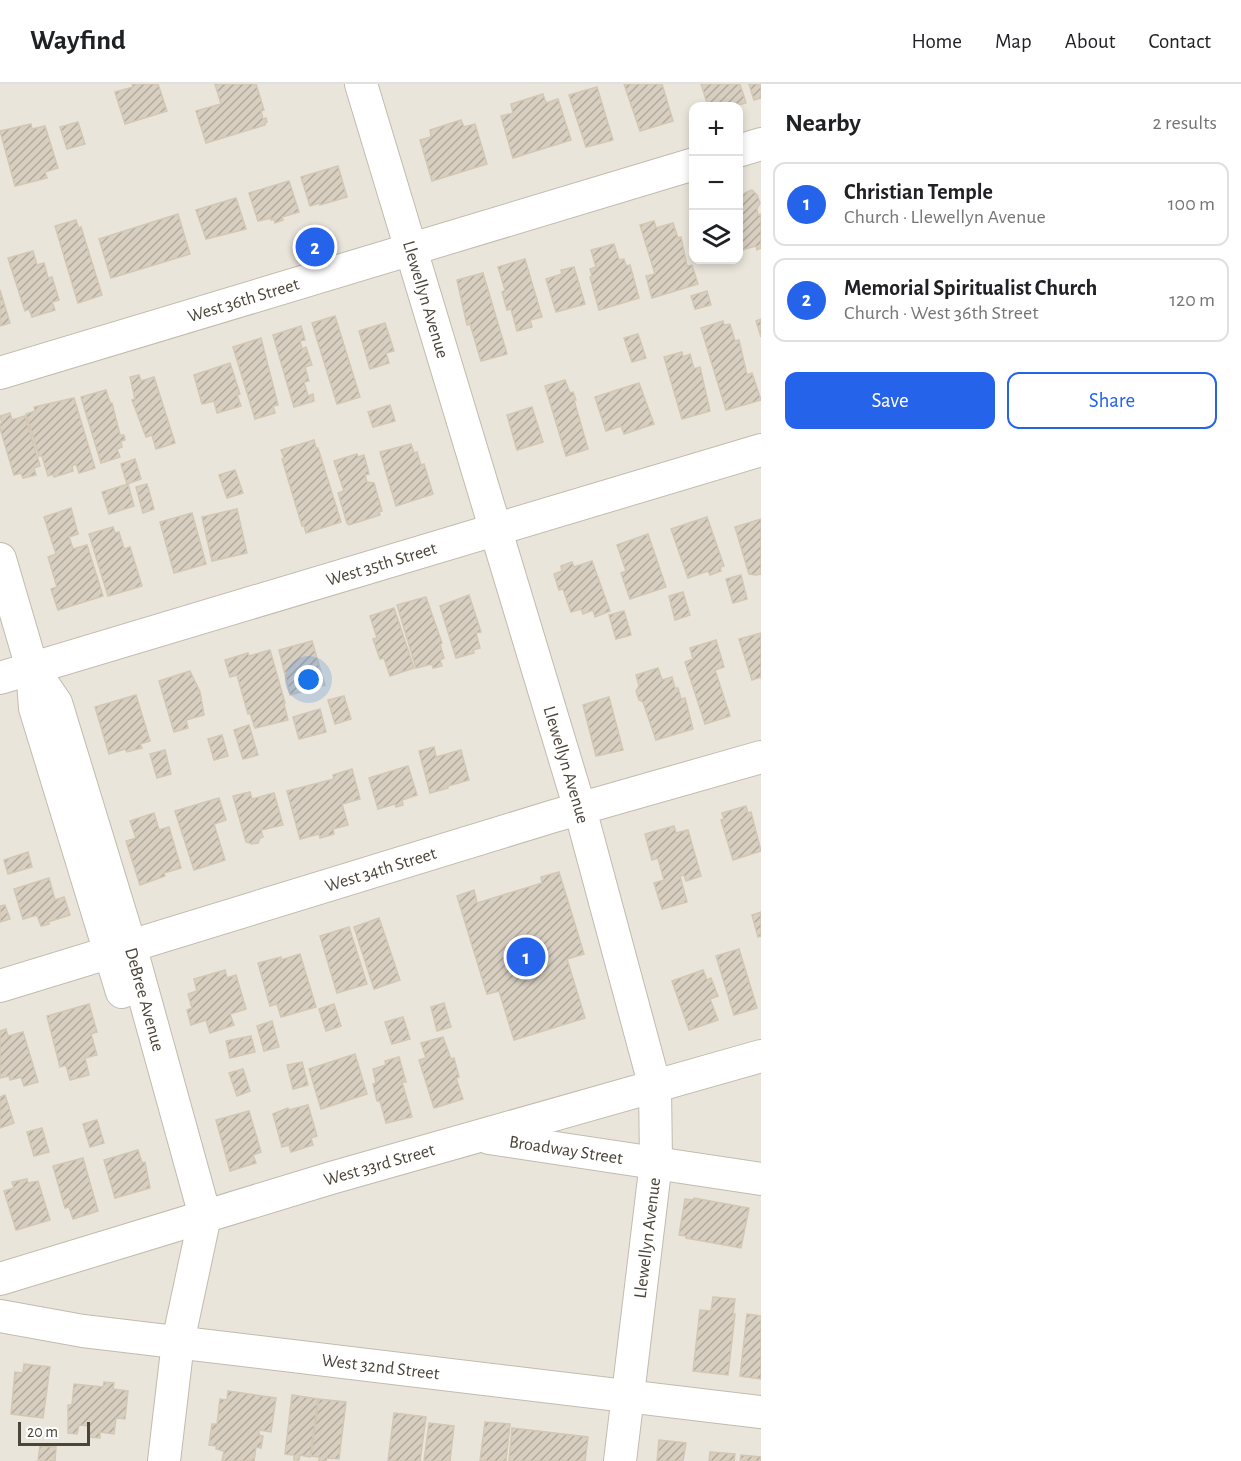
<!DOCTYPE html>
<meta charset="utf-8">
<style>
body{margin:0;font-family:"Alegreya Sans",sans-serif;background:#f6f6f6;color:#202124}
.controls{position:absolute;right:18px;top:18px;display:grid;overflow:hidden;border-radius:12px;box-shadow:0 3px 9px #0003}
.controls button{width:54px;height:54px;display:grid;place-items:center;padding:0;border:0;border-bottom:2px solid #e0e0e0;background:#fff;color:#202124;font:30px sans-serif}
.scale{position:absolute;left:18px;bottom:15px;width:72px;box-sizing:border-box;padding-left:6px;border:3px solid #4b4439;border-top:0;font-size:16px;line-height:21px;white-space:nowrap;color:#4b4439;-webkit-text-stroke:4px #fff;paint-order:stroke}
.you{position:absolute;left:309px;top:596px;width:21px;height:21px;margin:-15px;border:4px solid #fff;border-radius:50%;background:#1a73e8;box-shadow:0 0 0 9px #1a73e833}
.badge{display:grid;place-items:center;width:39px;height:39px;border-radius:50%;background:#2563eb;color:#fff;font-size:20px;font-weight:700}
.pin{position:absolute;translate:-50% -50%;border:3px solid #fff;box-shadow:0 2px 6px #0006}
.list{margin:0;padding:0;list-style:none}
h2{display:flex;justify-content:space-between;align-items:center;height:78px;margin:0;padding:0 24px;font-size:26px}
h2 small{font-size:20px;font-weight:400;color:#757577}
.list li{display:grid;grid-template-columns:39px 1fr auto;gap:18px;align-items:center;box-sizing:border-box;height:84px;margin:0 12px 12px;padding:0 12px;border:2px solid #e0e0e0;border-radius:12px}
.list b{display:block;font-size:22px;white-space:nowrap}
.list p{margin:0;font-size:20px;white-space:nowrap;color:#757577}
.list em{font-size:20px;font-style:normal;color:#757577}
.actions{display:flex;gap:12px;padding:18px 24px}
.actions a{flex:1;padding:14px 0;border:2px solid #2563eb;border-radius:12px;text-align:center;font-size:21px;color:#2563eb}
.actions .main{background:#2563eb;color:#fff}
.icon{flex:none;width:33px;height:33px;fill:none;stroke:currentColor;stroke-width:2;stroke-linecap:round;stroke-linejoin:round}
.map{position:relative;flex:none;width:761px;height:1377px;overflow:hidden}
header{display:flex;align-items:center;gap:36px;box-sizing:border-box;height:84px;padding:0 30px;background:#fff;border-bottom:2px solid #e0e0e0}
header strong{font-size:28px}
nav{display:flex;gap:33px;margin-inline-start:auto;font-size:21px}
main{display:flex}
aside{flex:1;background:#fff}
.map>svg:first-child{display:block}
.residential{fill:#eae5da;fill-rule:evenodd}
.building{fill:url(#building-hatch);stroke:#d3c7b4;stroke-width:1.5}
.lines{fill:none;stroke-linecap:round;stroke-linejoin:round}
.minor-casing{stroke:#c2bbae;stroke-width:34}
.minor{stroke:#fff;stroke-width:32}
.labels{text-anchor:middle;stroke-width:4.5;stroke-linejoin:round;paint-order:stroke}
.street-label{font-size:18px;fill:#4b4439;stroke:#fff}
</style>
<header>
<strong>Wayfind</strong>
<nav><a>Home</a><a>Map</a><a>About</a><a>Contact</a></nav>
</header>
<main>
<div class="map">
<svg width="761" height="1377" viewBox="0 0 761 1377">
<defs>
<pattern id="building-hatch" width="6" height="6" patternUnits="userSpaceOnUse" patternTransform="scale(1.5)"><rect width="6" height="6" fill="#d8cfc1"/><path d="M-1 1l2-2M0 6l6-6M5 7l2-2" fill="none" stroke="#b1aa9e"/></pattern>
</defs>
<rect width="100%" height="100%" fill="#f6f3ec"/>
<path class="residential" d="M0,0H761V1377H0ZM694,22H738V176H694Z"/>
<path class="building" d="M132,0H158L167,27L125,40L115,8L133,3Z
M215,0H256L264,26L261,27L263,35L266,34L267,38L265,39V41L206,59L196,27L221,20Z
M624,0H662L673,37L640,47Z
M701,0H740L746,19L734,22H708Z
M749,0H761V14L754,16Z
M597,3L613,56L586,63L569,11Z
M543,10L546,19L558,15L571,56L513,74L501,32L513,29L511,20Z
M461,36L464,43L475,40L487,80L432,97L420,56L431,53L430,46Z
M78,38L85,60L67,65L60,43Z
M31,40L32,45L45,42L58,84L45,88L47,94L15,102L0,47Z
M338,82L347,113L320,121V119L310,122L301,93Z
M289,97L299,128L282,133L283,136L275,139L274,135L271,136V134L258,137L249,109Z
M752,106L757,111L760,119L757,125L758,131L761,130V164L757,166L756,162L738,167V116L745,109Z
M236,114L246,145L206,155L196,126Z
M178,130L190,170L111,194L99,155Z
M76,136L79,145L81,143L102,211L78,219L55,142Z
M654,137L656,144L673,139L678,154L681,153L687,182L692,181L698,200L652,214L646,192L655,190L640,141Z
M614,160L619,176L624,175L626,182L630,181L639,214L599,226L590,193L592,192L590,185L596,183L591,166Z
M33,167L37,181L44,179L48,194L52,193L59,216L52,218L55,226L32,233L29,225L25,227L8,174Z
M525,175L542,233L530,236L532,243L517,247L511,225L507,226L502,208L505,206L498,183Z
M574,183L585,220L556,228L546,195L562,190L561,186Z
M483,189L507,270L481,277L470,240L467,241L457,196Z
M0,206L10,239L0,242Z
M707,207L711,221L695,225L691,212Z
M335,232L360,313L337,320L312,239Z
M761,235V253L756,237Z
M723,237L724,241L730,240L735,257L739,256L747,291L752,289L761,316L726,326L701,244Z
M385,239L394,267L386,269L389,279L370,285L359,247Z
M301,242L305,256L300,257L302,265L306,263L312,281L305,283L309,297L304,298L308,312L313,310L314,317L294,323L273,251Z
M638,250L646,274L632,278L624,254Z
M261,254L278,321L273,322L275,329L255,335L233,263Z
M682,268L683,273L690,270L694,285L700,283L710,327L682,335L664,273Z
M230,279L240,310L237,311L241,322L217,329L214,317L202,320L194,291Z
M139,291L141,297L154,293L175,359L156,365L152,351L146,353L132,316L135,315L130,293Z
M565,296L570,309L573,308L576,316H574L588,365L566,372L545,302Z
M639,299L654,340L624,350L621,342L606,347L595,313Z
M106,306L110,319H112L120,351H124L125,356L121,357L122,363L117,365L120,373L101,379L81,313Z
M74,314L95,384L79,389L76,380L72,382L73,387L54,393L53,390L48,392L42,372H39L26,330L35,327L34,323Z
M390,321L395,337L373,343L368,328Z
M532,323L543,358L517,366L507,331Z
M10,329L12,336L25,332L40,382L34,384L36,391L23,394L21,389L14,391L0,344V340L2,339L0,332Z
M314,356L316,364H318L341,438L306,449L304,442H302L282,375L284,374L281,366Z
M411,360L414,369L417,368L421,381L424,380L433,410L396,422L380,368Z
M357,370L358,373L364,371L369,390L365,391L367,398L374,399L382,427L379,428L380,431L349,441L347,439L338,409L344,407L334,377Z
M135,375L141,395L127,400L121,380Z
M235,386L243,409L227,414L219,391Z
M128,400L134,422L109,430L102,408Z
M147,400L154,425L143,429L136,403Z
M71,424L78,450L69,453L73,465L87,461L103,512L58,526L51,505L57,503L48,473L56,470L44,433Z
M237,425L247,469L212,477L202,433Z
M192,429L206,480L174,489L160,438Z
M707,433L724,482L720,483L721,487L710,491L708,487L688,494L671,445Z
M761,435V490L756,491L749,490L735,443Z
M113,443L115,449L119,448L124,465L130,463L142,502L108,512L89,450Z
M648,450L666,503L630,515L621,489L626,487L617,461Z
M592,477L610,527L595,533L593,526L583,530L581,525L571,528L563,505L559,506L554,490L562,487L561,482L572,478L574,483Z
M741,491L747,515L733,519L726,495Z
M683,508L690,531L675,536L669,512Z
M469,511L481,548L476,549L480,564L473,566L474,569L456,574L440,522Z
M426,513L442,559L440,560L444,574L440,576L442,582L433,584L432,580L416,584L397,521Z
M394,524L414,584L390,592L384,574L380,575L373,555L377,554L370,532Z
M624,527L631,551L616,555L609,531Z
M761,549V593L752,596L739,555Z
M716,556L724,583L715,586L730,632L705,640L685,578L693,575L690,564Z
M312,557L325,601L290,611L279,566Z
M270,566L285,619L284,620L288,636L255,644L250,629L248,630L237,591L230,593L225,576L248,569L249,572Z
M658,584L662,596L672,593L675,604H678L681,615L685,614L693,645L656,656L643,618L639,616L636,607L639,602L636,591Z
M190,587L200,608L204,631L186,636L188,644L174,648L159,597Z
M136,611L150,657L140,660L142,664L127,668L125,665L109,670L95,623Z
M344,612L351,635L335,640L328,616Z
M609,613L623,666L596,672L583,621Z
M320,625L326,648L299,655L293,633Z
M249,641L258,671L243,675L234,646Z
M222,651L228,672L214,676L208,655Z
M434,663L436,673L461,666L469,696L448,702V704L430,709L419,667Z
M165,666L171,690L157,694L150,670Z
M408,682L417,711L402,716L403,721L396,723L395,720L378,725L369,694Z
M352,685L360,715L342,720L348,741L333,745L334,750L320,754L319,750L300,755L287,707L334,695L333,691Z
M250,708L252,715L274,709L283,741L261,746L263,753L260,754L258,759L252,760L246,758L233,712Z
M219,714L226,736L214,740L225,776L194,786L175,727Z
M746,722L748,729L751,728L761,767L733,776L721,736L724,735L722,729Z
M154,729L159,746L169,743L181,784L164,789L165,792L140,801L126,757L136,754L130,737Z
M674,742L676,749L688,746L701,792L686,797L684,791L680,792L687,818L662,825L654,799L664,796L658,774L652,776L645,750Z
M28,768L32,783L8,790L4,776Z
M559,788L584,870L567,875L585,934L514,956L499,907L487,910L457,812L474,806L477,819L542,799L541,793Z
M49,794L55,816L64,813L70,831L48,838L49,840L41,842L37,831L23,835L14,805Z
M5,821L10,835L0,838V822Z
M761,828V852L758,853L752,831Z
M379,834L400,896L374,905L354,843Z
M349,843L367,900L337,909L320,852Z
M739,865L757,924L734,931L716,872Z
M300,870L316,923L281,933L277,920L270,922L258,879L281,873V876Z
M225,886L227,894L236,891L246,925L230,930L234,941L210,949L206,936L191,941L187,926L192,924L188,910L197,907L194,895Z
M703,886L707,896L711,894L718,912L710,915L718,936L689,946L672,897Z
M444,919L451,943L437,947L431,923Z
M89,920L97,948L91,950L97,971L85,974L89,991L70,996L66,981L60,983L47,932Z
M334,920L341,942L326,947L319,925Z
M403,933L410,955L392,960L385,938Z
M272,937L279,963L264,967L257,942Z
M6,945L8,952L23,948L38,998L24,1002L21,993L10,996L9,992L0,994V947Z
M251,952L255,968L230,974L226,957Z
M443,953L451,975L454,974L459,993L456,994L463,1015L434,1024L419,976L426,974L421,959Z
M355,970L367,1010L321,1025L309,985Z
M399,973L406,998H402L412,1033L386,1039L380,1017H377L373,1000L376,999L373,985L386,981L385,977Z
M302,978L308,1001L293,1005L287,981Z
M243,985L250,1007L237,1012L229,989Z
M5,1011L14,1039L0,1044V1013Z
M308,1021L317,1052L311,1054L313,1061L291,1068L289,1061L282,1063L273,1030L288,1024L289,1026Z
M249,1027L261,1068L253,1071L256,1079L230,1087L216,1036Z
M97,1036L104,1059L90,1063L83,1040Z
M42,1044L49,1068L34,1072L27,1048Z
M138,1066L142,1079L145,1078L150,1104L115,1114L104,1076Z
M83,1074L98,1127L73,1135L69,1123L65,1124L53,1082Z
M27,1095L28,1099L38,1097L50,1136L16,1146L4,1107L14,1104L12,1098Z
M694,1114L749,1124L741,1164L686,1154V1152L679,1151L685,1115L693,1116Z
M713,1213L735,1215L733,1230H735L728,1291L693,1287L700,1226L711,1227Z
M747,1230L761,1232V1295L740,1292Z
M24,1280L50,1283L43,1334L11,1330L15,1288L23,1289Z
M104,1298L114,1299L113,1305L128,1307L125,1335L116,1334L114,1350L100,1348V1354L88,1353L89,1342L79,1341L77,1350L68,1349V1321H72L74,1300L103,1303Z
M228,1307L276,1314L271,1348L259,1346V1351L263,1352L261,1364L256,1363L254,1377H222L224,1367L216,1365L217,1362L209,1361L212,1340H217L220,1315L227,1316Z
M292,1311L318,1315L310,1373L300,1371L299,1376H294V1371L285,1370Z
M319,1315L346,1318L339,1375L327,1374L326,1377H319V1373L311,1372Z
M394,1329L426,1333L420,1377H388Z
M485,1338L510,1340L506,1377H480Z
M429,1339L454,1342L450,1377H424Z
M512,1344L588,1353L585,1377H509Z
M659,1356L686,1359L683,1377H657Z
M40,1362L56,1363L55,1377H38Z
M710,1368L735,1370L734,1377H709Z
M741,1371L761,1373V1377H740Z"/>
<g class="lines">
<defs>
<g id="minor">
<path id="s1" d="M361,0L580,725L655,1003L656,1078L620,1377"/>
<path d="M738,67L761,60"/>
<path id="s2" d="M0,289L694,80"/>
<path d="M0,475L32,584L35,624L122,908"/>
<path id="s3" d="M32,584L56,619L130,861L205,1132L178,1258L164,1377"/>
<path id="s4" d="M0,594L761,366"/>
<path id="s5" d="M0,902L554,732L761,673"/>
<path id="s6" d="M489,1054L761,1095"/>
<path id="s7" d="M0,1195L331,1094L761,972"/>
<path id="s8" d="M0,1232L83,1247L761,1328"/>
</g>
</defs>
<use href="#minor" class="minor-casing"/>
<use href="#minor" class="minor"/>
</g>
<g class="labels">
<g class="street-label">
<text dy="6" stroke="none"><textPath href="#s2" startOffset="254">West 36th Street</textPath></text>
<text dy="6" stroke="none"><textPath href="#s1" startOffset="225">Llewellyn Avenue</textPath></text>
<text dy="6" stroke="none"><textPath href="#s4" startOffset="398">West 35th Street</textPath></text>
<text dy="6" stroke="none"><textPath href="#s1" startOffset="711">Llewellyn Avenue</textPath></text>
<text dy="6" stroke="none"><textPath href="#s5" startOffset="398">West 34th Street</textPath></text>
<text dy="6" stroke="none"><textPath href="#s3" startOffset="352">DeBree Avenue</textPath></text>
<text dy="6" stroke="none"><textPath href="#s6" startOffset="78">Broadway Street</textPath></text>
<text dy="6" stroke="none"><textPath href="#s7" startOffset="396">West 33rd Street</textPath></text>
<text transform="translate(647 1154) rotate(-83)" y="6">Llewellyn Avenue</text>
<text dy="6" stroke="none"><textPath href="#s8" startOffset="384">West 32nd Street</textPath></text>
</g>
</g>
</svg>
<div class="controls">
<button>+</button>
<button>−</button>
<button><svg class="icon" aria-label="layers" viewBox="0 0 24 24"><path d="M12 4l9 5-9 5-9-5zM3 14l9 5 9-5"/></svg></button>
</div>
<div class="scale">20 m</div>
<div class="you"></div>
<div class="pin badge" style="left:526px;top:873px">1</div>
<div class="pin badge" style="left:315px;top:163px">2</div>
</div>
<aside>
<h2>Nearby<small>2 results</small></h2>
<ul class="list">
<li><span class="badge">1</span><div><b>Christian Temple</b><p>Church · Llewellyn Avenue</p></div><em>100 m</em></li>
<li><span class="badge">2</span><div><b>Memorial Spiritualist Church</b><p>Church · West 36th Street</p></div><em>120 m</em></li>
</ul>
<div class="actions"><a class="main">Save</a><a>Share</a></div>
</aside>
</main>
